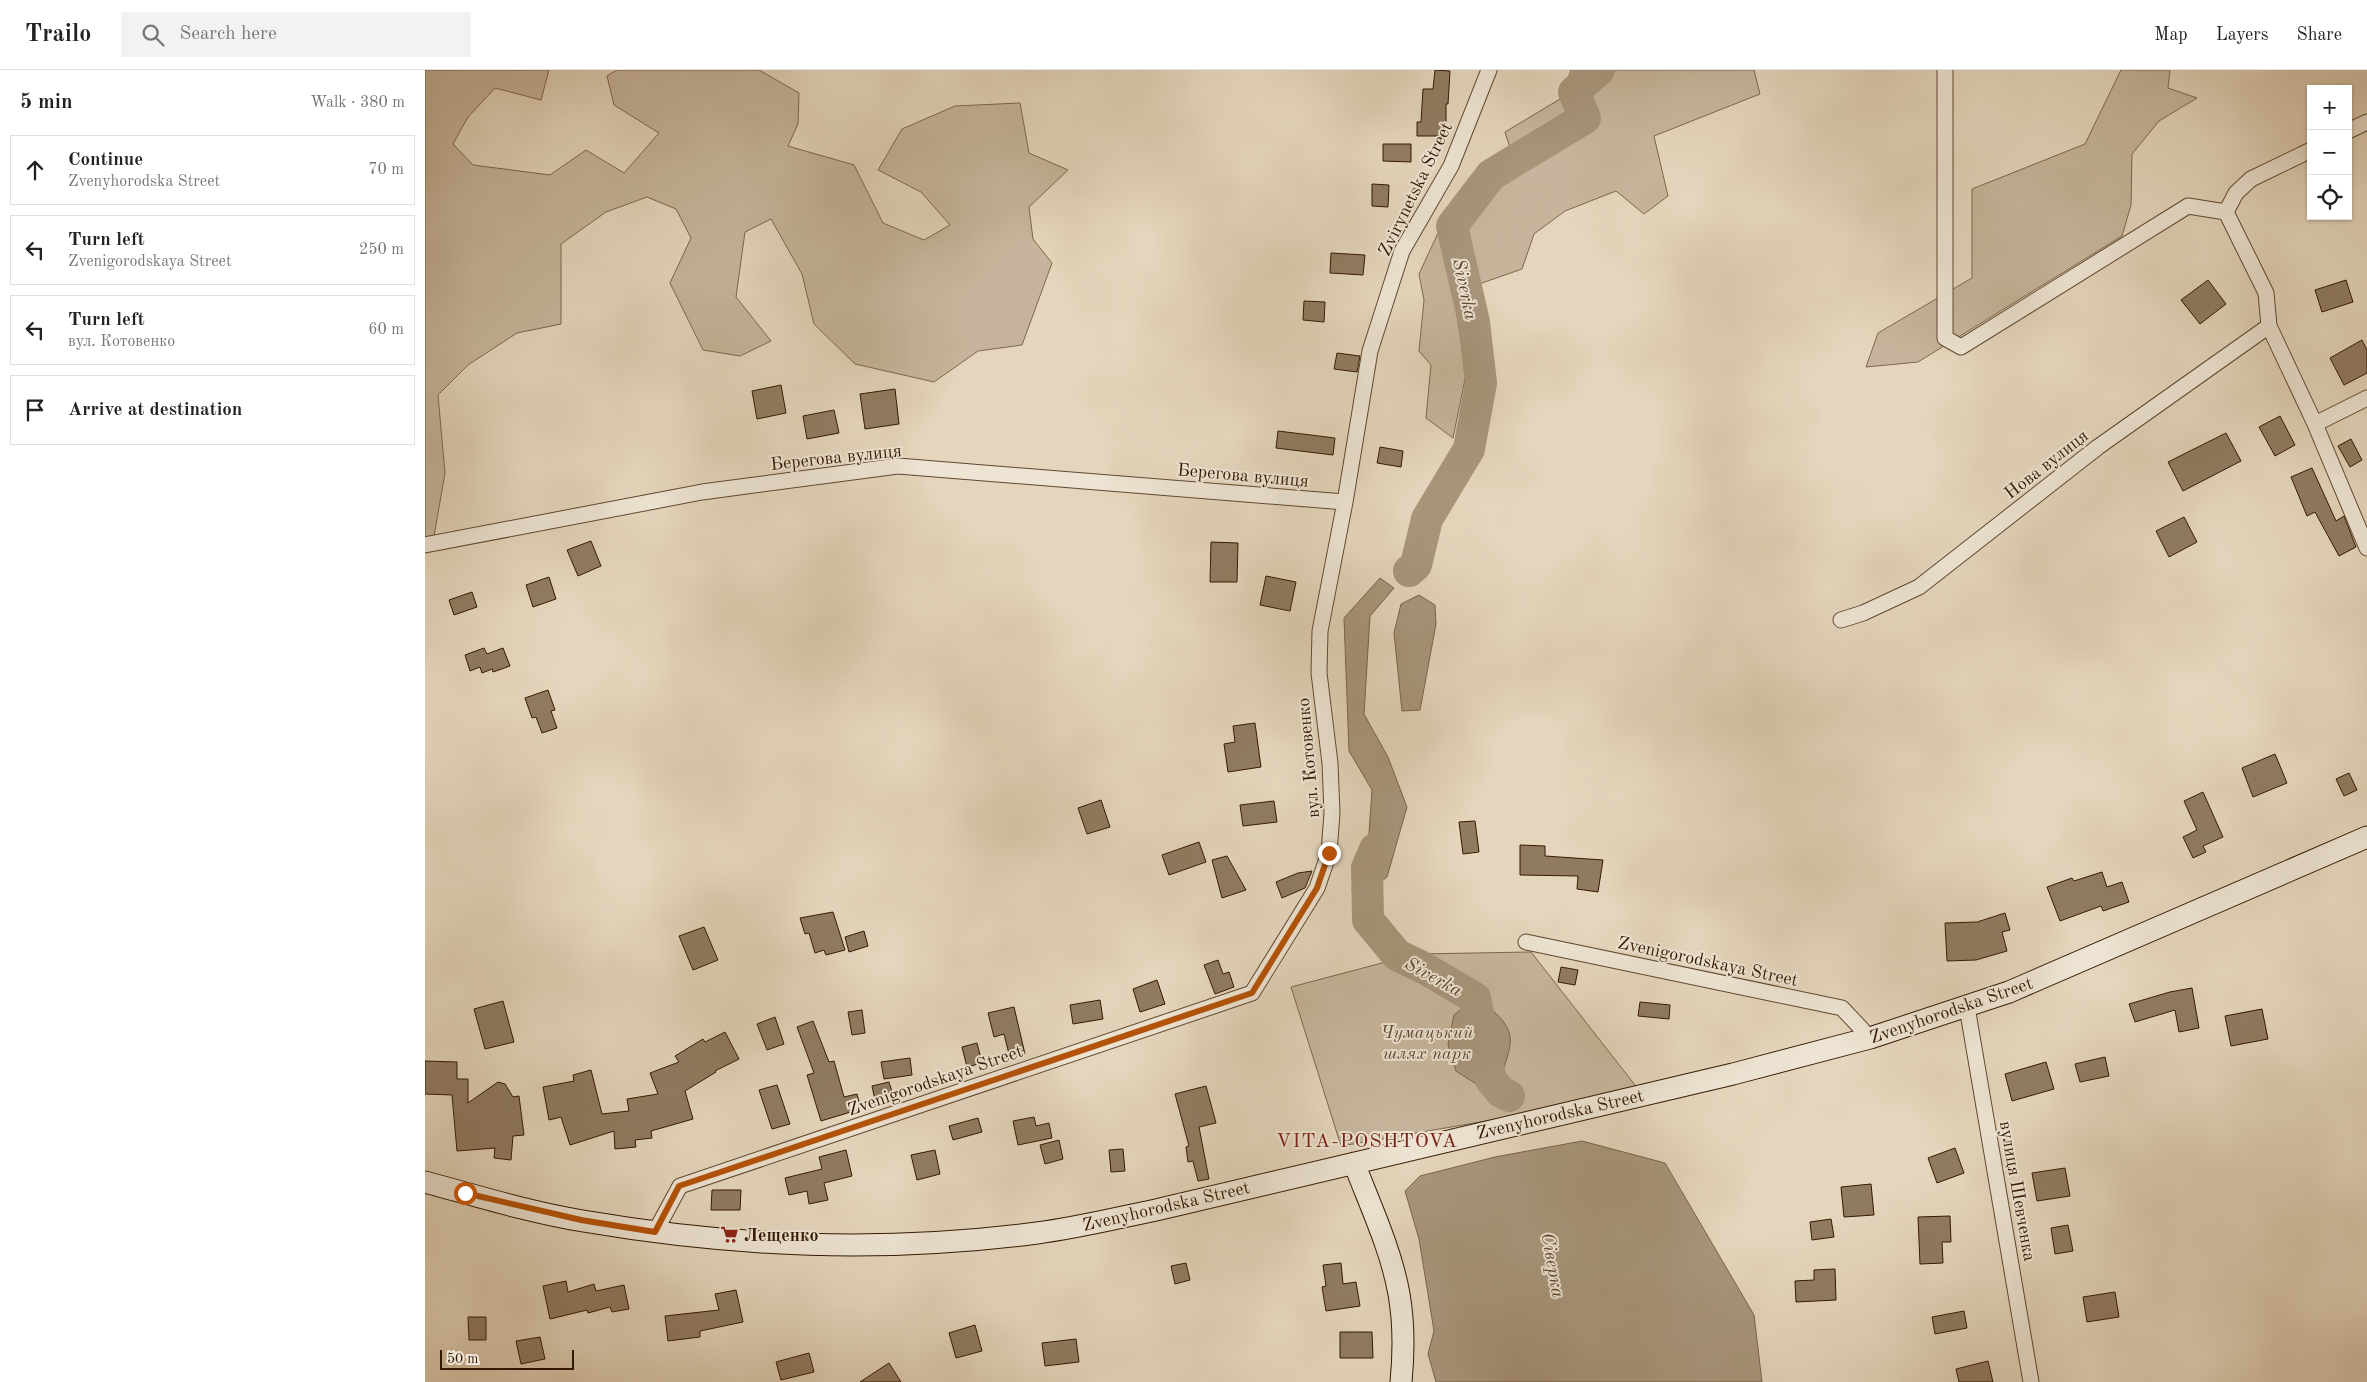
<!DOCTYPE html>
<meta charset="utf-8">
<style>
body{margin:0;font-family:"Old Standard TT",serif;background:#f2f2f2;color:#222}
.controls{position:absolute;right:15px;top:15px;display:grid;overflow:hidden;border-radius:0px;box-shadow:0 1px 4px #0004}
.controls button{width:45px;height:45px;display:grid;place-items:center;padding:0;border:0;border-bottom:1px solid #e0e0e0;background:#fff;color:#222;font:25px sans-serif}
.scale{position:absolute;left:15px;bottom:12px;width:134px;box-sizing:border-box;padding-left:5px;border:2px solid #341901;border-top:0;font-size:14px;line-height:18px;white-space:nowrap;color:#341901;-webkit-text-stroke:4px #ede4d3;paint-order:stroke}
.stop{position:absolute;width:15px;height:15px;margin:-11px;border:4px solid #b45309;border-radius:50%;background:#fff}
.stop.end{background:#b45309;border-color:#fff;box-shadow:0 1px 5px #0008}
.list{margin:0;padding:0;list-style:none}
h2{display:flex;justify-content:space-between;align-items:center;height:65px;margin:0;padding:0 20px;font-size:21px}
h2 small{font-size:16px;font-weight:400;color:#767676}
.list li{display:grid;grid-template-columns:32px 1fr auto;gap:15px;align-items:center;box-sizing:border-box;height:70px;margin:0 10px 10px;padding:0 10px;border:1px solid #e0e0e0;border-radius:0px}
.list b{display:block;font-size:19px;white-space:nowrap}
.list p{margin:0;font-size:16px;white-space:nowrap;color:#767676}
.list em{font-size:16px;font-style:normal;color:#767676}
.icon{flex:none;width:28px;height:28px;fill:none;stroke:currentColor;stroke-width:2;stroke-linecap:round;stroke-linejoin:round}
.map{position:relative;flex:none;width:1942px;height:1312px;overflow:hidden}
header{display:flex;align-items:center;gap:30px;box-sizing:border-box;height:70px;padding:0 25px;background:#fff;border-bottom:1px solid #e0e0e0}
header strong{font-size:24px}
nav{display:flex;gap:28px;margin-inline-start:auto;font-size:18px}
.search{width:350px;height:45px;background:#f2f2f2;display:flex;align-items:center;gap:12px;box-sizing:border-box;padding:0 18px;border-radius:0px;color:#767676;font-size:19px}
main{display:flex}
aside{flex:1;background:#fff}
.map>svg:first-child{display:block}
.green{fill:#c6b59c;stroke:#7d674e}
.water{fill:#a8957c;stroke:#7a634b}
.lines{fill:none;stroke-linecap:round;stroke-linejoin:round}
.river{stroke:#a8957c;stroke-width:32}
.building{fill:#907b62;stroke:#341901}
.street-casing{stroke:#604830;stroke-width:17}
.secondary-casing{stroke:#341901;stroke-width:23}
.street{stroke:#ede4d3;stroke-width:15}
.secondary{stroke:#ede4d3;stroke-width:21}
.route{stroke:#b45309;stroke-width:6}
.labels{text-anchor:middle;stroke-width:4;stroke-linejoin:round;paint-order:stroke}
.street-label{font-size:18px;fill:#341901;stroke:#ede4d3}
.park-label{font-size:18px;font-style:italic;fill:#604830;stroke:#ede4d3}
.poi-label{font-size:18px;font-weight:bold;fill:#341901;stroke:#ede4d3;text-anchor:start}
.water-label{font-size:19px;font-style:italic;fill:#5d442c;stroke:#ede4d3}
.quarter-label{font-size:20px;letter-spacing:1px;fill:#7a1f14;stroke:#ede4d3}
</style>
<header>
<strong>Trailo</strong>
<div class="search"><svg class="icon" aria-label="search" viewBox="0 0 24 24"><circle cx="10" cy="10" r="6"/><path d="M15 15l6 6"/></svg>Search here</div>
<nav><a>Map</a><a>Layers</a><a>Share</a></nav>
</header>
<main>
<aside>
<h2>5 min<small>Walk · 380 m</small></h2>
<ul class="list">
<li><svg class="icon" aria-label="ahead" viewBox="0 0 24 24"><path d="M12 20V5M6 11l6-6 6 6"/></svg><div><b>Continue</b><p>Zvenyhorodska Street</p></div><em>70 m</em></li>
<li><svg class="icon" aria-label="left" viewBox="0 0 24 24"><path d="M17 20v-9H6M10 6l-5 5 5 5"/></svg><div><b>Turn left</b><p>Zvenigorodskaya Street</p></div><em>250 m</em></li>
<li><svg class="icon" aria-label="left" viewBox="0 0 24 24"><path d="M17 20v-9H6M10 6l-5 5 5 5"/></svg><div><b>Turn left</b><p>вул. Котовенко</p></div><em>60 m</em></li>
<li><svg class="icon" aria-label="arrive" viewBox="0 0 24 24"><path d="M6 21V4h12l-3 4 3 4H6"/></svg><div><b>Arrive at destination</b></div></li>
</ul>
</aside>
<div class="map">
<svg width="1942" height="1312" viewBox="0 0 1942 1312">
<rect width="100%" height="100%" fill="#e4d5bc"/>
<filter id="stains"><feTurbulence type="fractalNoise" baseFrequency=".004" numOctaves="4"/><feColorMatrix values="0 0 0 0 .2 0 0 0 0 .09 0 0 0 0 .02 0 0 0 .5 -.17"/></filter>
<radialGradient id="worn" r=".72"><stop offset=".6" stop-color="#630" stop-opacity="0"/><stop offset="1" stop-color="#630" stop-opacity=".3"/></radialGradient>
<path class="green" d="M0,0H124L116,30L70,18L43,47L28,74L48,95L125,105L161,80L199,103L234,63L189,35L182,6L192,0H334L374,23L373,54L363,76L429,95L458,153L499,170L525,155L496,122L453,100L477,59L530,36L595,33L604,83L643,100L604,137L608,169L627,193L597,275L553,281L509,312L430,294L389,254L377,204L346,149L320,162L311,227L346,271L315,286L278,280L245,213L266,168L251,139L222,127L181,142L136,174V254L92,263L43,295L13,325L20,403L8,472L0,475Z
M1146,0H1329L1335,24L1229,66L1243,126L1219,144L1191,121L1140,141L1109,164L1097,199L1057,213L1032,245L1041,304L1028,368L1001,348L1006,295L994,281L999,230L994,204L1013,163L1047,112L1086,81L1080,62L1135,29Z
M1696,0H1745L1743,18L1772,28L1734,51L1707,84L1706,135L1697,166L1493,292L1441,297L1453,263L1547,208V119L1660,74Z
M1106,882L1217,1024L916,1076L866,917L991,884Z"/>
<path class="water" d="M955,508L969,518L945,546L939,644L963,687L982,737L962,807L939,825L927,820L933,783L943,777L947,720L924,681L919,548Z
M994,525L1010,535L1011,554L995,640L977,641L969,563L976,534Z
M1050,928C1064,936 1082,950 1085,966C1087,976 1080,992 1078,1002L1056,1017L1031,1001L1023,974L1029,945Z
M1157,1071L1240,1093L1329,1245L1337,1312H1011L1003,1284L1009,1261L994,1169L980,1121L995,1106L1070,1087Z"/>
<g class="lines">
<path class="river" d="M984,501L991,495L1002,449L1044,379L1056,313L1049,252L1027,156L1066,105L1160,48L1149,22L1174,0
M950,779L942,798L943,850L972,885L999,898L1050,928L1066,1010L1076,1022L1084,1026"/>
</g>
<path class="building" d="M1010,0L1025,1L1023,34H1021V66H992V52H996L998,19H1008Z
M958,74H986V92L958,91Z
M947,114L964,115L963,137L947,136Z
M906,183L940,185L938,205L905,203Z
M1783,210L1801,234L1775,254L1756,230Z
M1921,210L1928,232L1897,242L1890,220Z
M879,231L900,232L899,252L878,250Z
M1937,270L1942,280V303L1919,315L1905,288Z
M912,283L935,286L932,302L909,299Z
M356,315L361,343L332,349L327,321Z
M470,319L474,354L440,359L435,324Z
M409,340L414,363L382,369L378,346Z
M1855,346L1870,375L1850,386L1834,357Z
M853,361L910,368L908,385L851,378Z
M1801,363L1816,391L1758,421L1743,392Z
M1926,369L1937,390L1925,397L1913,376Z
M955,377L978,381L976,397L952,393Z
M1887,398L1911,451L1919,446L1931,477L1914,486L1890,442L1882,446L1866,407Z
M1759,447L1772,472L1744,487L1731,461Z
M166,471L176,496L153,506L142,480Z
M786,472L813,473L812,512H785Z
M841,506L871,512L865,541L835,535Z
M124,507L131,529L108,537L101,515Z
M47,522L52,537L29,545L24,530Z
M59,578L62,584L78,578L85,596L68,602L67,599L57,603L55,597L45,601L40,585Z
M123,620L130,640L126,641L132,658L117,663L111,647L107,648L100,628Z
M830,653L836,697L803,702L799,674L810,672L808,656Z
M1850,684L1862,713L1828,727L1817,698Z
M1924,703L1932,720L1919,726L1911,709Z
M1778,722L1798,767L1778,776L1781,782L1768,788L1758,767L1772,760L1759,731Z
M676,730L685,757L662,764L653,738Z
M849,731L852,752L818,756L815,735Z
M1050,751L1054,782L1038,784L1034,752Z
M774,772L781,792L744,805L737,785Z
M1095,775L1120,776V786L1178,790L1173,822L1152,819L1153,806L1095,805Z
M802,786L821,820L797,828L787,790Z
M887,801L880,818L857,828L851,812L873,803Z
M1677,802L1682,817L1697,812L1704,832L1678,841L1676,836L1635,851L1622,817L1647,808L1649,811Z
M408,842L420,880L401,885L399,880L390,883L384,863L380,864L375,848Z
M1580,843L1585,860L1577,862L1582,881L1551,890L1522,891L1520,853L1552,852Z
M279,857L293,890L268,900L254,866Z
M439,861L443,876L424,882L420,867Z
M793,890L798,904L804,902L809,917L790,924L779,895Z
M1136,897L1153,900L1150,915L1133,912Z
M732,910L740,934L715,942L708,919Z
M1767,918L1774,958L1754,962L1750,940L1710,952L1704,934L1745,922Z
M675,930L678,949L648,954L645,935Z
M78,931L89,972L60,979L49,939Z
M1215,932L1245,935L1244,949L1213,946Z
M589,937L600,984L585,988L579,964L569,967L563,943Z
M1837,939L1843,969L1806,976L1800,946Z
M437,940L440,963L427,965L423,942Z
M350,947L359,974L342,980L332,954Z
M388,951L404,992L409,991L419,1027L432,1024L436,1039L396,1051L382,1005L389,1003L372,957Z
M300,962L314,989L290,1001L291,1002L260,1021L268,1049L226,1061L227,1068L210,1070L211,1077L190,1079L189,1061L145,1075L136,1047L124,1050L118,1017L149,1011L148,1005L166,1000L177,1044L204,1041L202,1029L233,1024L225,1003L254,992L250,986L278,969L280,972Z
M552,973L557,993L542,997L537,977Z
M1680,987L1684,1006L1655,1012L1650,994Z
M485,988L487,1005L459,1009L456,992Z
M0,991L32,992V1009H43V1033L73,1012L80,1014L88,1027L94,1026L99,1065L88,1066L86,1090L69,1088L70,1078L32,1081L27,1025L0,1024Z
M1621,992L1629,1019L1587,1031L1580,1004Z
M464,1012L468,1025L450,1030L447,1016Z
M352,1015L365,1054L347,1059L334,1020Z
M781,1016L791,1053L774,1057L784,1109L773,1111L768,1091L763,1092L761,1077L764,1076L750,1024Z
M609,1047L611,1056L624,1053L627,1068L593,1075L588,1051Z
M553,1048L557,1062L528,1070L524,1056Z
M634,1070L638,1089L620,1094L615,1075Z
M1530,1078L1539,1103L1512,1113L1503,1088Z
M698,1079L700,1101L686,1102L684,1080Z
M421,1080L427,1106L399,1113L403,1130L384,1134L382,1121L364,1125L360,1108L397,1099L394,1087Z
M510,1080L515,1104L492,1110L486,1085Z
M1640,1098L1645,1126L1612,1131L1607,1103Z
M1446,1114L1449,1145L1419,1147L1416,1117Z
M287,1120H316L315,1140H286Z
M1525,1146L1526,1172H1517L1518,1193L1495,1194L1493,1147Z
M1406,1149L1409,1167L1387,1170L1385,1152Z
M1643,1155L1648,1181L1630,1184L1626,1158Z
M761,1193L765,1210L750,1214L746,1196Z
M916,1193L918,1214L931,1212L935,1236L901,1241L897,1217L901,1216L898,1195Z
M1410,1199L1411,1230L1371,1232L1370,1211L1389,1210V1200Z
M141,1211L143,1222L169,1214L171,1221L199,1215L204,1239L187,1242L185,1237L163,1243L162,1240L125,1249L118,1216Z
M311,1220L318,1252L275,1261V1267L243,1271L240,1246L294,1240L290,1224Z
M1690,1222L1694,1247L1662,1252L1658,1227Z
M1539,1241L1542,1258L1510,1264L1507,1247Z
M43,1247H61V1270H44Z
M550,1255L557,1281L531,1288L524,1263Z
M915,1262H947L948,1288H915Z
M115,1267L120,1289L96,1294L91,1271Z
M651,1269L654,1292L620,1296L617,1273Z
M384,1283L389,1302L356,1310L351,1292Z
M1563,1291L1568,1312H1534L1531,1299Z
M464,1293L476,1312H435Z"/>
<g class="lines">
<defs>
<path id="street" d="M1520,0V268L1536,277L1763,136L1801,142
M1923,61L1942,52
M1886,80L1826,109L1811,123L1801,142L1841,223L1844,256L1890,354L1942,478
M1890,354L1942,328
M0,475L277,422L473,396L920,432
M1416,550L1438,543L1494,517L1673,377L1844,256
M1101,872L1417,938L1445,968
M1542,937L1606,1312
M230,1162L255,1116L827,923L892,818L904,783L907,743L905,693L894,603L895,561L920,432L945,281L977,181L1026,96L1064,0"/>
<path id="secondary" d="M929,1093C945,1135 966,1179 974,1224C979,1253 979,1282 976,1312
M0,1112C52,1126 104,1142 158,1151C311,1177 458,1183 612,1163C652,1158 692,1148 731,1140L1308,1004L1445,968L1584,922L1942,767"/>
</defs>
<use href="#street" class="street-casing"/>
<use href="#secondary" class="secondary-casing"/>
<use href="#street" class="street"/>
<use href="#secondary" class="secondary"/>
</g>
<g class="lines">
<path class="route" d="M40,1123L156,1150L230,1162L254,1116L827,923L892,818L904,783"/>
</g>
<defs>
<symbol id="supermarket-bare" viewBox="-9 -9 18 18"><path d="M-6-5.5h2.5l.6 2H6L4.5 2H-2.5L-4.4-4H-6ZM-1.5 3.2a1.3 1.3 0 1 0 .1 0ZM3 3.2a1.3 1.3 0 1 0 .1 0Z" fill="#8f2418" stroke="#ede4d3" stroke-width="2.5" paint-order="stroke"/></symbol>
</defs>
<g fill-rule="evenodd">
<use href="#supermarket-bare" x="292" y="1152" width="25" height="25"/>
</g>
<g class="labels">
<g class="street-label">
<text transform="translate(990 119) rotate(-64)" y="6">Zvirynetska Street</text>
<text transform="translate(411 387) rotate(-6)" y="6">Берегова вулиця</text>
<text transform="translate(1621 394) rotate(-38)" y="6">Нова вулиця</text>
<text transform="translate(818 405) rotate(5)" y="6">Берегова вулиця</text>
<text transform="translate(883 688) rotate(-95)" y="6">вул. Котовенко</text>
<text transform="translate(1283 891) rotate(12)" y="6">Zvenigorodskaya Street</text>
<text transform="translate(1526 940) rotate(-19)" y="6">Zvenyhorodska Street</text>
<text transform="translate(510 1010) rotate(-19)" y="6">Zvenigorodskaya Street</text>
<text transform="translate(1135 1044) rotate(-13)" y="6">Zvenyhorodska Street</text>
<text transform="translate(1593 1121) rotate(80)" y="6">вулиця Шевченка</text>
<text transform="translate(741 1136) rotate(-13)" y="6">Zvenyhorodska Street</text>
</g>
<g class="park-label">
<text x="1002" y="968">Чумацький<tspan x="1002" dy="21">шлях парк</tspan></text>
</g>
<g class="poi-label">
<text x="319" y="1171">Лещенко</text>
</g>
<g class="water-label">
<text transform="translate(1041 219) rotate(78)" y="7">Siverka</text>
<text transform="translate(1009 906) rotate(29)" y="7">Siverka</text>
<text transform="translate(1129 1195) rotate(80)" y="7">Сіверка</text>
</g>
<g class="quarter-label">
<text x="942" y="1077">VITA-POSHTOVA</text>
</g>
</g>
<rect width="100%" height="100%" filter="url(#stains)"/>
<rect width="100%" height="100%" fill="url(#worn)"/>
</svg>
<div class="controls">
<button>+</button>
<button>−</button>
<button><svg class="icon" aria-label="locate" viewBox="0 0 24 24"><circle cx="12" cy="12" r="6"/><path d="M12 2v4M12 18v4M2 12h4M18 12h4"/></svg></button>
</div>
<div class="scale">50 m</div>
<div class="stop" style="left:40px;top:1123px"></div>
<div class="stop end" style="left:904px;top:783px"></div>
</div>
</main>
